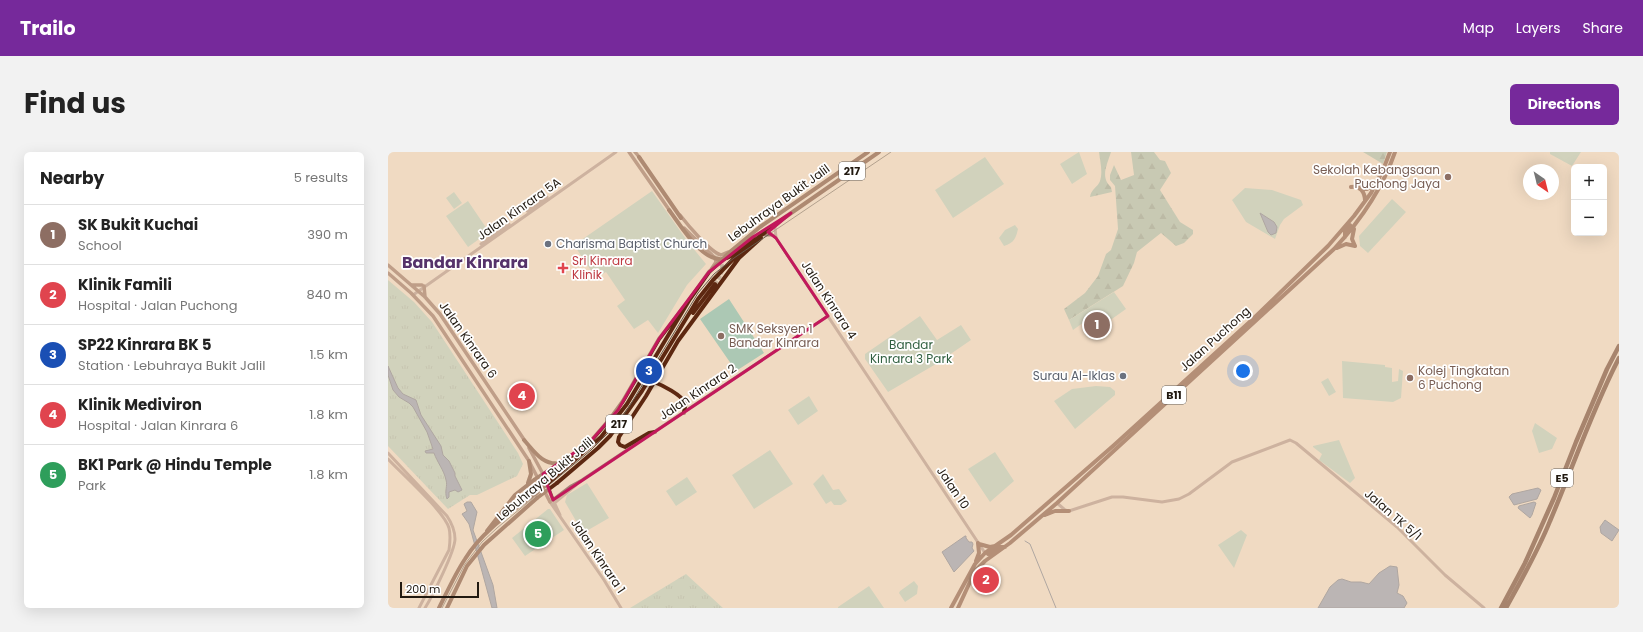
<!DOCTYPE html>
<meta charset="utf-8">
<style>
body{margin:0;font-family:Poppins,sans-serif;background:#f2f2f2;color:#222}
.controls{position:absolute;right:12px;top:12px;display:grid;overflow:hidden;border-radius:6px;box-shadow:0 4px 16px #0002}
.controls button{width:36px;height:36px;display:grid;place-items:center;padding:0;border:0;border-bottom:1px solid #e0e0e0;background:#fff;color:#222;font:20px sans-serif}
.compass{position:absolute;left:1135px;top:12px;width:36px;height:36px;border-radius:50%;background:#fff;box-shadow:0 4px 16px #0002;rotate:145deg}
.scale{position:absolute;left:12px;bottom:10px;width:79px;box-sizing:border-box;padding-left:4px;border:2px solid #211910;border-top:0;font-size:11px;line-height:14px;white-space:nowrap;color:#211910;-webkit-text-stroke:3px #fff;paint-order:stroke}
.you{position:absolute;left:855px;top:219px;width:14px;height:14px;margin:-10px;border:3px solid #fff;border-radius:50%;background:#1a73e8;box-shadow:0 0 0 6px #1a73e833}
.badge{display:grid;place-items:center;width:26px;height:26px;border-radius:50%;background:#76299b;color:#fff;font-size:13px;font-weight:700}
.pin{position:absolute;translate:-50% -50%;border:2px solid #fff;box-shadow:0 1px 4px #0006}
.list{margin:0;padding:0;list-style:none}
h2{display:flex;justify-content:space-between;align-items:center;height:52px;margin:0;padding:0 16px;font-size:17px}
h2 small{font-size:13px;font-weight:400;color:#767676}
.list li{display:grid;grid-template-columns:26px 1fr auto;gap:12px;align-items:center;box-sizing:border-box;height:60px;padding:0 16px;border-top:1px solid #e0e0e0}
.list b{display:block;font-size:15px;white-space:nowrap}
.list p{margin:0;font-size:13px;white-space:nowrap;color:#767676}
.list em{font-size:13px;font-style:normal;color:#767676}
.map{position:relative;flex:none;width:1231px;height:456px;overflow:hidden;border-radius:6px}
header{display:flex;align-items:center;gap:24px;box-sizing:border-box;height:56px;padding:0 20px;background:#76299b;color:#fff}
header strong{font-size:19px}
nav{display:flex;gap:22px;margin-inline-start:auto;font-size:14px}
.intro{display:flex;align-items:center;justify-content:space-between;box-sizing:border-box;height:96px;padding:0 24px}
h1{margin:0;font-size:28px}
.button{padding:10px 18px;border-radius:6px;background:#76299b;color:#fff;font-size:14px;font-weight:700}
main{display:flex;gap:24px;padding:0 24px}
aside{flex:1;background:#fff;border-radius:6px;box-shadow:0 4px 16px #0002}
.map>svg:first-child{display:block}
.grass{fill:url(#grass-tufts)}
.forest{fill:url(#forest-firs)}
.park{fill:#acc8b4}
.water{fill:#7b88a3;stroke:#606777}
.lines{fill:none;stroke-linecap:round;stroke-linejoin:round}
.stream{stroke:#606777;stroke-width:1}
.trunk-tunnel{stroke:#c7b39e;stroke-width:4;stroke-dasharray:4 2;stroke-linecap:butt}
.tertiary{stroke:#a38174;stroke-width:3}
.secondary{stroke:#835441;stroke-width:3.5}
.primary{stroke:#6b331c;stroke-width:4}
.trunk{stroke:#5d2811;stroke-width:4}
.motorway{stroke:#4f1c06;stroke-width:4.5}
.tram{stroke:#675a4c;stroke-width:1}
.trunk-bridge{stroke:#5d2811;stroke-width:4}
.marked{fill:none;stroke:#c2185b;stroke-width:3;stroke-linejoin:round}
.education-dot{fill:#8d6e63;stroke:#fff;stroke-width:1.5}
.worship-dot{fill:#6b7280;stroke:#fff;stroke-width:1.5}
.health-dot{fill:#e0444e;stroke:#fff;stroke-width:1.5}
.labels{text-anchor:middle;stroke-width:3.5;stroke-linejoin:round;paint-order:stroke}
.shield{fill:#fff;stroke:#645e58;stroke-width:1}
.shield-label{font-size:11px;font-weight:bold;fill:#211910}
.education-label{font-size:12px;fill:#785e54;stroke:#fff;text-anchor:start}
.street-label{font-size:12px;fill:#211910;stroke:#fff}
.worship-label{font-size:12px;fill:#5b616d;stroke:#fff;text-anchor:start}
.health-label{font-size:12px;fill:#be3a42;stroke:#fff;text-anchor:start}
.park-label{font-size:12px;fill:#316041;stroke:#fff}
.district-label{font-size:16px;font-weight:bold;fill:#56326a;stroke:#fff}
</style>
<header>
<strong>Trailo</strong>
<nav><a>Map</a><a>Layers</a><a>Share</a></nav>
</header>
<div class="intro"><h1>Find us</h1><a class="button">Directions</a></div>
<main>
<aside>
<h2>Nearby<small>5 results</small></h2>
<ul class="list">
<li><span class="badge" style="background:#8d6e63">1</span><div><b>SK Bukit Kuchai</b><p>School</p></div><em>390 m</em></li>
<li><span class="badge" style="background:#e0444e">2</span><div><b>Klinik Famili</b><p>Hospital · Jalan Puchong</p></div><em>840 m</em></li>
<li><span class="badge" style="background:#1a4fb4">3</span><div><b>SP22 Kinrara BK 5</b><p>Station · Lebuhraya Bukit Jalil</p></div><em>1.5 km</em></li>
<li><span class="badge" style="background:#e0444e">4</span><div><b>Klinik Mediviron</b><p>Hospital · Jalan Kinrara 6</p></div><em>1.8 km</em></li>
<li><span class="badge" style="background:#2e9e5b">5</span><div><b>BK1 Park @ Hindu Temple</b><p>Park</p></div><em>1.8 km</em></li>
</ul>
</aside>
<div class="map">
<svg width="1231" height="456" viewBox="0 0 1231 456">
<defs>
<pattern id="grass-tufts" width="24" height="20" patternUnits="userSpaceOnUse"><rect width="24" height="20" fill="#acc8b4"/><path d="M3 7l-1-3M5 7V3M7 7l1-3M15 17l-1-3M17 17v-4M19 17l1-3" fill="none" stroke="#94ab9a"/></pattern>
<pattern id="forest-firs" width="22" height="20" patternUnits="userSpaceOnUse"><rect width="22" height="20" fill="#98b4a0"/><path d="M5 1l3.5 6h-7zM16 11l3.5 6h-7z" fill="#7c9281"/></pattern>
</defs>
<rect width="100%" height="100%" fill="#f0dac2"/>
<path class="grass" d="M0,128L26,150L44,170L130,301L135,312L129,324L89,343H82L60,357L0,294Z
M298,422L335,456H242Z"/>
<path class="forest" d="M711,0H723C719,13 712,25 723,35L724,40L702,45C703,37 710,35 712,29C715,20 712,9 711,0Z
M743,0H766L772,8L777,9L783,21L772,38L792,70L805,78V82L796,91L788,94L773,81L749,100L746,111L735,134L681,168L676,157L697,141L710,124L718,102L723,98L730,77L727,34L722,28V23L726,13L733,28L746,23Z
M975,0H999L995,12Z"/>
<path class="park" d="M691,0L699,22L684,32L672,12Z
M1162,0H1193L1184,14L1162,2Z
M597,5L616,32L565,66L547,38Z
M857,36L884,38L913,48L915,53L896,67L892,73L887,87L858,70L844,48Z
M264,39L300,90L318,112L299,133L270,181L260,168L246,177L229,154L237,148L218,120L208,126L186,93Z
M66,40L74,51L66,57L58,46Z
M1004,47L1018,60L980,101L972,94L971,84Z
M80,49L101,80L80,95L58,64Z
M627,73L630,77C628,86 626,91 616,94L611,86L617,78Z
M726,140L738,157L714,174L706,163L685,178L681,168Z
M341,147L376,201L348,219L312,167Z
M532,164L549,188L573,173L583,188L548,212L500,240L477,207V202Z
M954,209L997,213V215L1004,216V230L1010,229L1011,217L1015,219L1013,246L1005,250L955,246Z
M940,226L948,240L941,244L933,230Z
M708,234L722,235L727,239V243L687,277L666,249L684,237Z
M421,244L430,259L410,273L400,258Z
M1147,271L1169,286L1164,297L1151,301L1144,279Z
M951,288L967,326L962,331L931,308L934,302L925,295V294Z
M382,298L405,332L366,357L344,323Z
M607,300L626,329L602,350L580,317Z
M435,322L445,338L451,337L459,349L453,353H446L443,349L438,352L425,332Z
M299,325L309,340L288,354L278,339Z
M199,331L221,366L195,381L177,350L179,343Z
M160,357H162L176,378L137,404L124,386Z
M853,378L859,383L846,416L830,393Z
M526,429L530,434L529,442L517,450L511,441L512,439Z
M481,434L496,456H450V455Z"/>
<path class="water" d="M872,61L886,70L889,75L888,81L883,83L880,80Z
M0,214L10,236L15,242L28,248L33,263L53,294L55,303L61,309L67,321V324L74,338L70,340L67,338L61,340V345L59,347C56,339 60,334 58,328C56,318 49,310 46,301H38L37,299L45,297L39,280L25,255L21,251L11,245L5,238L0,223Z
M1150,336L1153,338L1149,347L1126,353L1121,345L1124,342Z
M79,350H83L89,360L85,378L105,433L109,456H104L81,372L74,362L79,359L76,352Z
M1146,350L1148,351L1144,363L1142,366L1130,356L1131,354Z
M1217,368L1231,378L1224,389L1213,381L1212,375Z
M577,384H578V386L581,390H584L585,392L584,396L586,399L566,420L554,400Z
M1002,414L1009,415L1011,433L1009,441L1015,444L1019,451L1016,456H930L942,435L950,428L954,427L963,430H973L981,432L991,421Z"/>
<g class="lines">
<path class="stream" d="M637,389L642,392L668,456"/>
<path class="trunk-tunnel" d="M323,98C336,110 338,117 327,132"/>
<path class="tertiary" d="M139,59L159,45
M387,75L388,86L597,401
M377,83H385L388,86
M93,92L121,72
M25,143L228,0
M0,301L59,364C63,370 67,379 67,387C67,399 44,445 37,456
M0,307C14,322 56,359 61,376C63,384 62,390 61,398L31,456
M166,350L172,363
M669,351L677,358L681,359L724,345H735L774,350L791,347L801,342L844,310L902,288L908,291L1009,375L1057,423L1096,456
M164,353L188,333
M233,456L216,428L162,350L183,334L194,328L440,164"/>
<path class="secondary" d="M241,0L282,59
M247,0L252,6
M292,63C299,72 322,100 333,103L340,100
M296,76L327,106L328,110L324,116
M0,113L37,145L52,162L137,289
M0,121L23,141L45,164L141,309L162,350
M24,133H34
M36,134L37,145
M141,296L155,322L165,348"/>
<path class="primary" d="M973,29L972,33L975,37H979L988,32
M963,35C972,33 977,40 977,49
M966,77L964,87L967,94
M957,85V79L962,73
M949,96L958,92L967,94
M657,363L667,359H681
M591,392L602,395L607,394
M600,402L612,395H617
M588,409L591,401L590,391
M563,456L587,412L597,401L623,383L725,294L866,166L940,94L966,64L983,41L995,18L1002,0
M570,456L587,419L597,409L622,391L669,351L946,97C973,68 994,38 1007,0"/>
<path class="trunk" d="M251,5L293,66
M305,161L327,132
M266,230C274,233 294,243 297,251C298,254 296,257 296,261
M230,276L242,267
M267,280L261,281L237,295L232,293L230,290L231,285L258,244L290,189L351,106L373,86
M136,288C146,299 155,314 172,311
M166,326L213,285L239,252L302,147L321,120L343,99L372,75L480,0
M140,331L143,322L141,309
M169,331L210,296L222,284L254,239L310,147L325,128L355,97L396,66L491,0
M99,379L127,343L146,328L185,303L202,290L222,267L235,249L271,187L295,156
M51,456C59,440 67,422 77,407C94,379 122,361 147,342
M59,456L79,414L96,393L149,346"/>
<path class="motorway" d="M1113,456L1137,411L1166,346L1188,290L1219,217L1231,194
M1118,456C1134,427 1150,399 1162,369C1185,315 1204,258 1231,206"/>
<path class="tram" d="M54,456L77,412L94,390L109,376L203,298L228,273L241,255L310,141L326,122L346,106L503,0"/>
<path class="trunk-bridge" d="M281,58C292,72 316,115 339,106C349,102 357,92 365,85
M147,342L166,326
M149,346L169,331"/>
</g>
<path d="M0 0H1231V456H0ZM403,61L380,80L388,86L440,164L165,348L155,322L202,290L230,258L271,187L321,120L365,85Z" fill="#f0dac2" fill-opacity=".55" fill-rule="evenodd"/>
<path class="marked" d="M403,61L380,80L388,86L440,164L165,348L155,322L202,290L230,258L271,187L321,120L365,85Z"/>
<g class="education-dot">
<circle cx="1060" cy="25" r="4"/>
<circle cx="333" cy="184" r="4"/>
<circle cx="1022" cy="226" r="4"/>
</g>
<g class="worship-dot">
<circle cx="160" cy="92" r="4"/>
<circle cx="735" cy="224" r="4"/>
</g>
<path class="health-dot" d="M173 110h4v4h4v4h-4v4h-4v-4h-4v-4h4z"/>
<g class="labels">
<g class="shield">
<rect x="451" y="10" width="26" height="18" rx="3"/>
<rect x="774" y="234" width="24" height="18" rx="3"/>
<rect x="218" y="263" width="26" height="18" rx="3"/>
<rect x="1163" y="317" width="22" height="18" rx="3"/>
</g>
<g class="shield-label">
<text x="464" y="23">217</text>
<text x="786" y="247">B11</text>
<text x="231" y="276">217</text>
<text x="1174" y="330">E5</text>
</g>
<g class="education-label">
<text x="1052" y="22" text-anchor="end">Sekolah Kebangsaan<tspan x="1052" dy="14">Puchong Jaya</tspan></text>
<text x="341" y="181">SMK Seksyen 1<tspan x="341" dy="14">Bandar Kinrara</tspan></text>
<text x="1030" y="223">Kolej Tingkatan<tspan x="1030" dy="14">6 Puchong</tspan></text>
</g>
<g class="street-label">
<text transform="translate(391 51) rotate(-36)" y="4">Lebuhraya Bukit Jalil</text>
<text transform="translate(131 57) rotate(-35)" y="4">Jalan Kinrara 5A</text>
<text transform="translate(441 148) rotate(57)" y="4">Jalan Kinrara 4</text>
<text transform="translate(827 187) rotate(-42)" y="4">Jalan Puchong</text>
<text transform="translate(80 188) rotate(55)" y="4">Jalan Kinrara 6</text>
<text transform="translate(310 240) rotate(-34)" y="4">Jalan Kinrara 2</text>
<text transform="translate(157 327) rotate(-40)" y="4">Lebuhraya Bukit Jalil</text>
<text transform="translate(565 336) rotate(56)" y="4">Jalan 10</text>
<text transform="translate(1005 363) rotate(41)" y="4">Jalan TK 5/1</text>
<text transform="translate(210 404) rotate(56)" y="4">Jalan Kinrara 1</text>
</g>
<g class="worship-label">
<text x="168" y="96">Charisma Baptist Church</text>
<text x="727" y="228" text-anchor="end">Surau Al-Iklas</text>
</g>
<g class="health-label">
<text x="184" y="113">Sri Kinrara<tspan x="184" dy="14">Klinik</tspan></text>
</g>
<g class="park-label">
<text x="523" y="197">Bandar<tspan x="523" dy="14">Kinrara 3 Park</tspan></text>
</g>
<g class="district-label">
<text x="77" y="116">Bandar Kinrara</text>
</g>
</g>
</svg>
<div class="controls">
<button>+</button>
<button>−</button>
</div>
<svg class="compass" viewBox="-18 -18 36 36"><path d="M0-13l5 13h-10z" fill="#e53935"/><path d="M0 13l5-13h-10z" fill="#767676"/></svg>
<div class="scale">200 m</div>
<div class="you"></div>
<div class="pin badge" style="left:709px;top:173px;background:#8d6e63">1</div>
<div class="pin badge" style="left:598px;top:428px;background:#e0444e">2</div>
<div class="pin badge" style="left:261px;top:219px;background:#1a4fb4">3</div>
<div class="pin badge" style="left:134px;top:244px;background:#e0444e">4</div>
<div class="pin badge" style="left:150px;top:382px;background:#2e9e5b">5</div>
</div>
</main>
